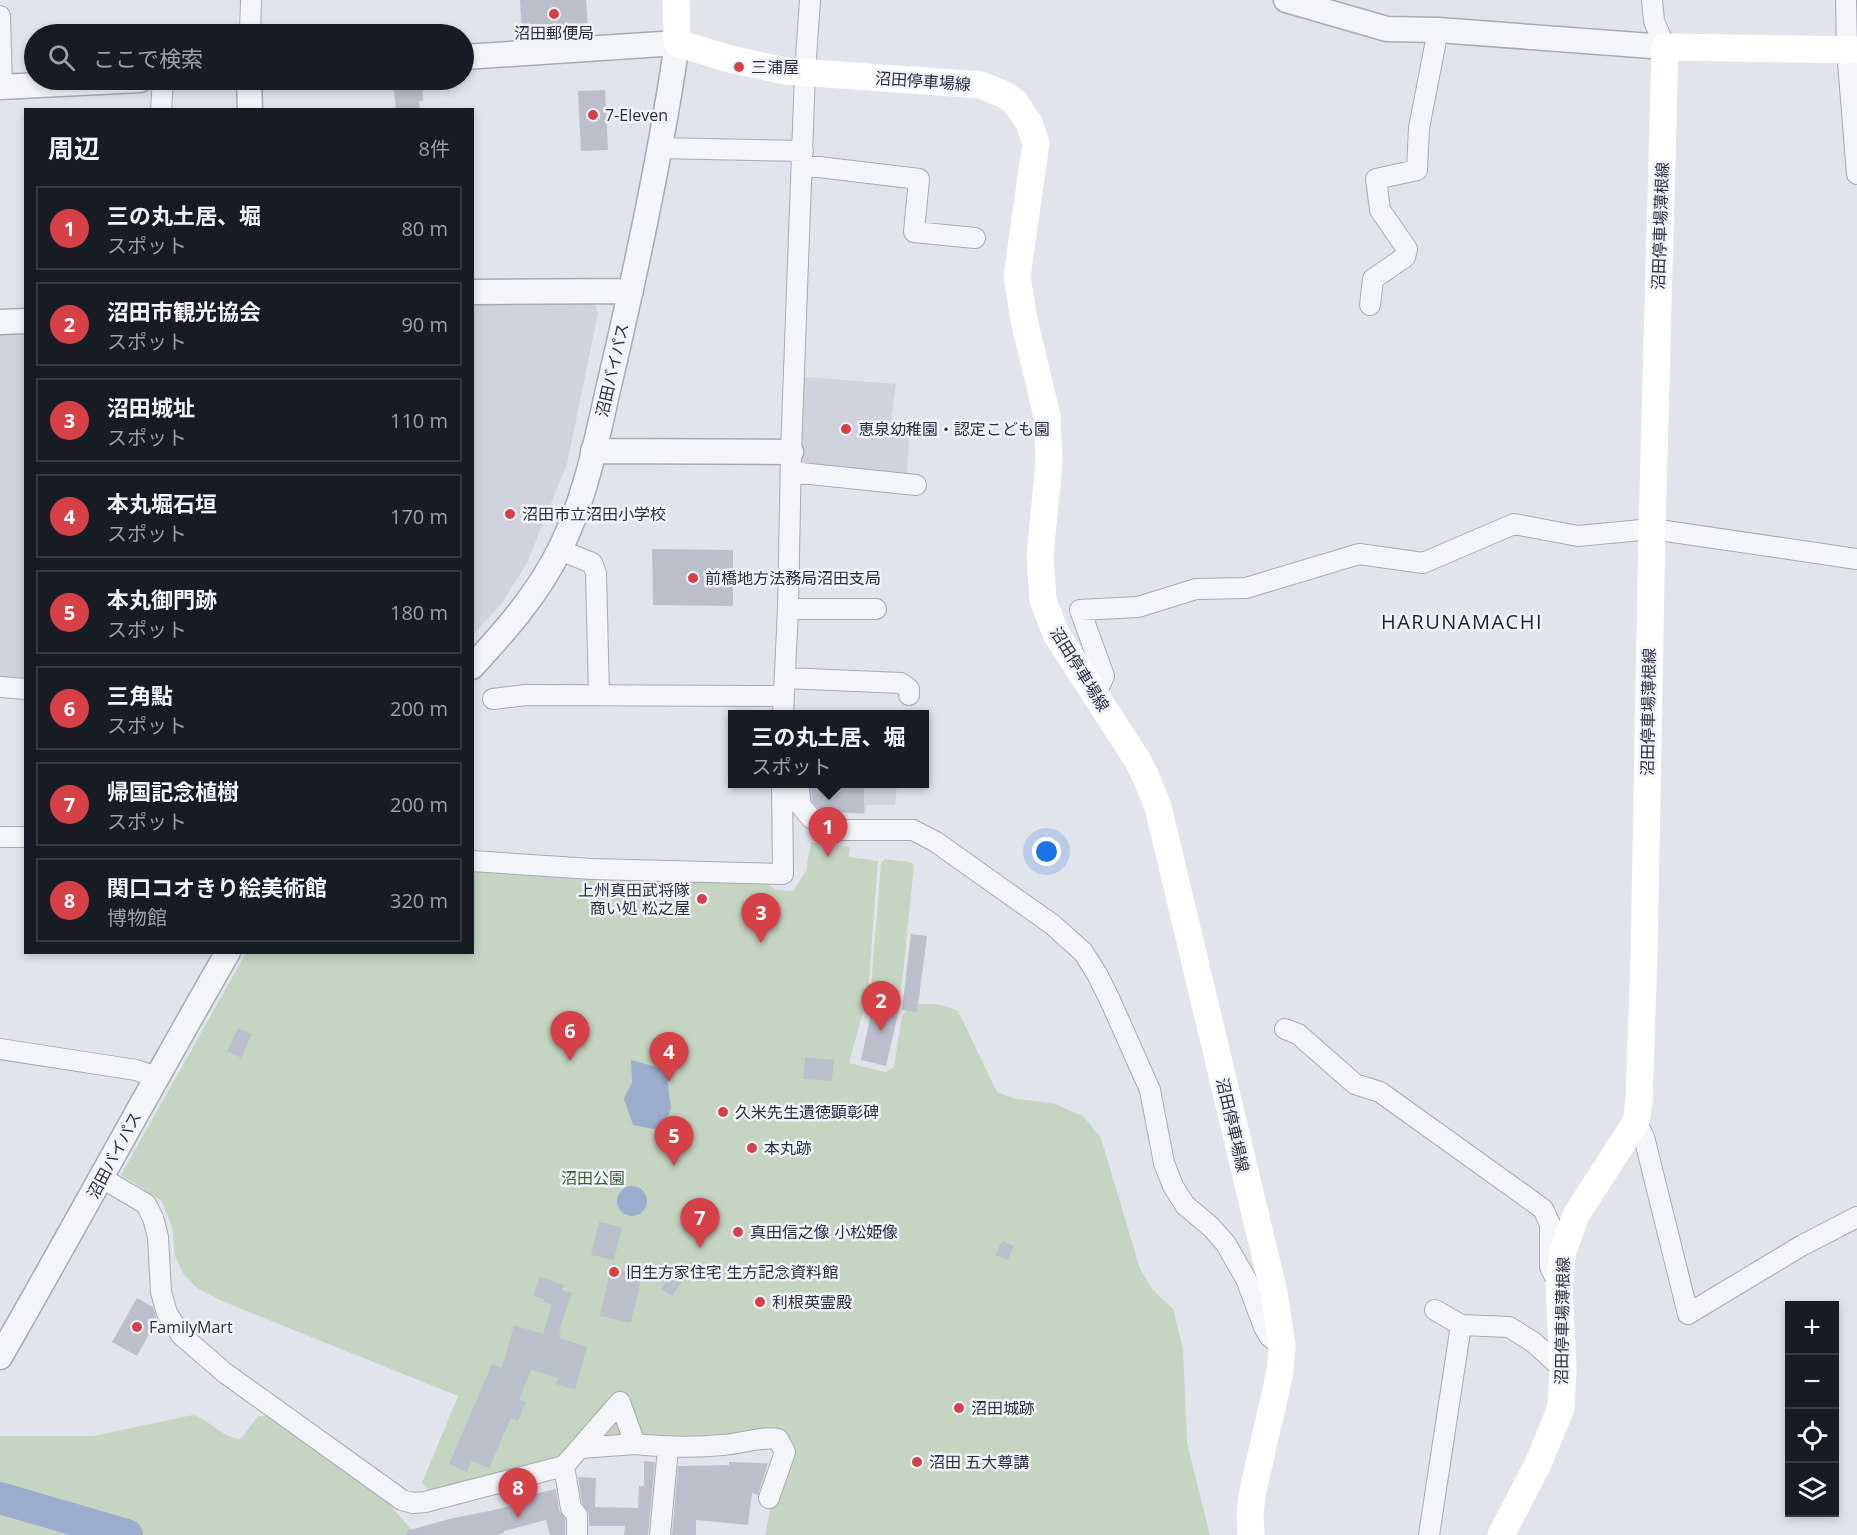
<!DOCTYPE html>
<html lang="ja">
<meta charset="utf-8">
<style>
body{margin:0;font-family:"Open Sans","Noto Sans JP",sans-serif;background:#20242c;color:#f1f3f6}
.controls{position:absolute;right:18px;bottom:18px;display:grid;overflow:hidden;border-radius:0px;box-shadow:0 3px 9px #0003}
.controls button{width:54px;height:54px;display:grid;place-items:center;padding:0;border:0;border-bottom:2px solid #363941;background:#171b24;color:#f1f3f6;font:30px sans-serif}
.you{position:absolute;left:1047px;top:852px;width:21px;height:21px;margin:-15px;border:4px solid #fff;border-radius:50%;background:#1a73e8;box-shadow:0 0 0 9px #1a73e833}
.badge{display:grid;place-items:center;width:39px;height:39px;border-radius:50%;background:#d54146;color:#fff;font-size:20px;font-weight:700}
.pin{position:absolute;translate:-50% -50px;filter:drop-shadow(0 2px 3px #0008)}
.pin::after{content:'';position:absolute;top:32px;width:21px;height:18px;background:inherit;clip-path:polygon(0 0,100% 0,50% 100%)}
.popup{position:absolute;left:728px;top:710px;width:201px;height:78px;box-sizing:border-box;display:grid;place-content:center;border-radius:0px;background:#171b24;filter:drop-shadow(0 2px 4px #0005);font-size:20px;white-space:nowrap;color:#9ea1a6}
.popup b{font-size:22px;color:#f1f3f6}
.popup::after{content:'';position:absolute;left:50%;top:100%;margin-left:-12px;border:12px solid transparent;border-top-color:#171b24}
.list{margin:0;padding:0;list-style:none}
h2{display:flex;justify-content:space-between;align-items:center;height:78px;margin:0;padding:0 24px;font-size:26px}
h2 small{font-size:20px;font-weight:400;color:#9ea1a6}
.list li{display:grid;grid-template-columns:39px 1fr auto;gap:18px;align-items:center;box-sizing:border-box;height:84px;margin:0 12px 12px;padding:0 12px;border:2px solid #363941;border-radius:0px}
.list b{display:block;font-size:22px;white-space:nowrap}
.list p{margin:0;font-size:20px;white-space:nowrap;color:#9ea1a6}
.list em{font-size:20px;font-style:normal;color:#9ea1a6}
.icon{flex:none;width:33px;height:33px;fill:none;stroke:currentColor;stroke-width:2;stroke-linecap:round;stroke-linejoin:round}
.map{position:relative;flex:none;width:1857px;height:1535px;overflow:hidden}
.search{position:absolute;background:#171b24;box-shadow:0 3px 9px #0003;left:24px;top:24px;width:450px;height:66px;display:flex;align-items:center;gap:15px;box-sizing:border-box;padding:0 21px;border-radius:33px;color:#9ea1a6;font-size:22px}
.panel{position:absolute;background:#171b24;box-shadow:0 3px 9px #0003;left:24px;top:108px;width:450px;height:846px;border-radius:0px}
.map>svg:first-child{display:block}
.built{fill:#cfd3dd}
.green{fill:#c5d5c2}
.water{fill:#9badcc}
.lines{fill:none;stroke-linecap:round;stroke-linejoin:round}
.river{stroke:#9badcc;stroke-width:32}
.building{fill:#bbbfcb}
.minor-casing{stroke:#a6aab5;stroke-width:22}
.tertiary-casing{stroke:#a6aab5;stroke-width:27}
.minor{stroke:#f4f5f9;stroke-width:20}
.tertiary{stroke:#f4f5f9;stroke-width:24}
.secondary{stroke:#fff;stroke-width:27}
.poi-dot{fill:#d54146;stroke:#f1f3f8;stroke-width:2}
.labels{text-anchor:middle;stroke-width:5;stroke-linejoin:round;paint-order:stroke}
.poi-label{font-size:16px;fill:#292f43;stroke:#f1f3f8;text-anchor:start}
.street-label{font-size:16px;fill:#292f43;stroke:#f1f3f8}
.park-label{font-size:16px;fill:#386035;stroke:#f1f3f8}
.quarter-label{font-size:20px;letter-spacing:1.5px;fill:#1b2034;stroke:#f1f3f8}
</style>
<div class="map">
<svg width="1857" height="1535" viewBox="0 0 1857 1535">
<rect width="100%" height="100%" fill="#e1e4eb"/>
<path class="built" d="M595,303L598,313L567,464L527,563L502,603L473,635V305Z
M25,334V683L0,681V335Z
M794,376L896,384L890,428L910,430L906,484L791,472Z
M810,784H897L895,805H866L865,814L810,812Z"/>
<path class="green" d="M811,842L850,847L849,857L878,861L868,993L849,1063L885,1072L894,1067L902,1016L911,1005C929,1003 941,1003 958,1011L997,1092L1015,1099L1052,1103L1083,1116L1101,1138L1140,1269L1153,1290L1173,1309L1183,1349L1187,1442L1210,1535H765L771,1506L788,1453L760,1441L553,1459L430,1491L422,1483L458,1396L222,1301L197,1288L183,1273L175,1256L172,1226L161,1200L121,1175L246,953L472,952L473,863L759,878L776,890L793,891L806,871Z
M885,859L910,862L914,865L901,993L896,996L877,992L871,987L881,863Z
M193,1415C210,1420 222,1438 241,1439L258,1416H269L388,1503L416,1535H0V1436H93Z"/>
<path class="water" d="M631,1060L666,1070L671,1108L663,1131L633,1125L624,1099L632,1082Z
M617 1201a15 15 0 1 1 30 0a15 15 0 1 1-30 0Z"/>
<g class="lines">
<path class="river" d="M0,1498L127,1535"/>
</g>
<path class="building" d="M520,0H586L588,29L522,33Z
M393,80H422L423,101H419L420,110H396Z
M605,90L608,150L581,151L578,91Z
M652,549L733,550V606L653,605Z
M811,783H864V813L822,811L812,801Z
M911,934L927,936L917,1012L902,1010Z
M875,995L901,1001L886,1066L861,1060Z
M238,1028L252,1034L241,1058L227,1051Z
M805,1057L834,1060L832,1081L803,1079Z
M599,1222L622,1227L614,1260L591,1255Z
M1002,1241L1014,1246L1008,1260L995,1255Z
M611,1268L642,1275L631,1323L600,1316Z
M672,1272L683,1280L672,1296L661,1289Z
M540,1277L564,1285L562,1290L572,1293L559,1330L561,1331L559,1338L587,1347L575,1390L556,1384L558,1378L531,1370L519,1399L526,1402L518,1421L511,1418L489,1468L471,1461L467,1472L449,1464L492,1364L502,1368L514,1325L543,1334L552,1305L544,1302V1299L533,1296Z
M137,1298L153,1307L157,1320L137,1356L112,1342Z
M644,1461L655,1462L648,1535H624L625,1526H589V1514L582,1503L578,1477L596,1478L595,1507L638,1508L639,1486H644Z
M729,1462L768,1463L758,1495L752,1493L748,1525L696,1520V1535H672L678,1466L729,1465Z
M556,1489L559,1510L565,1519V1535H550L546,1520L504,1531V1533L497,1535H407V1531L449,1519L499,1509L535,1498L534,1494Z"/>
<g class="lines">
<defs>
<path id="minor" d="M1652,0L1654,21L1665,47
M1846,0L1847,50L1857,174
M0,16L2,87
M250,34L251,0
M161,110L163,80
M659,148L803,151
M802,165L919,179L914,232L975,238
M1370,305L1373,279L1405,257L1407,249L1380,210L1376,179L1417,170L1419,128L1438,30
M791,472L916,485
M560,550L592,563L596,573L599,695
M788,609H876
M785,678L901,683L909,689V695
M0,687L26,689
M1096,694L1104,676L1080,610L1138,607L1196,589L1246,588L1359,554L1423,563L1514,524L1578,536L1652,529L1857,559
M493,699L526,695L783,696
M783,714L788,609L791,452L805,73L810,0
M798,784L801,806L811,818L824,827L840,830H913L936,842L1053,925L1083,952L1097,974L1110,1000L1150,1090L1164,1163L1173,1186L1185,1205L1211,1227L1226,1244L1246,1279L1264,1327L1269,1336L1282,1346
M0,837H26
M472,861L592,869L783,874L782,784
M1285,1029L1298,1034L1355,1084L1380,1092L1543,1209L1550,1224V1267L1554,1275
M0,1049L136,1070L156,1077
M1636,1122L1644,1137L1688,1314L1801,1246L1857,1217
M102,1178L146,1204L153,1218L158,1237L161,1292L167,1313L181,1335L225,1373L402,1500L413,1503L425,1502L564,1466L620,1402
M1435,1310L1461,1325L1509,1327L1533,1342L1563,1369
M635,1444C664,1447 693,1448 723,1445C741,1444 760,1436 778,1439L785,1452L769,1498
M581,1448L635,1444L620,1402
M564,1466L571,1508L577,1515V1535
M660,1535L668,1448
M1429,1535L1461,1325"/>
<path id="tertiary" d="M1286,0L1387,29L1438,30L1665,47
M464,57L677,43C661,155 637,266 611,377C597,436 587,496 559,551C537,595 506,630 472,667
M249,80L250,110
M0,87L140,80
M472,292L631,291
M0,322L26,321
M593,451L791,452
M0,1357C77,1223 150,1087 228,952"/>
</defs>
<use href="#minor" class="minor-casing"/>
<use href="#tertiary" class="tertiary-casing"/>
<use href="#minor" class="minor"/>
<use href="#tertiary" class="tertiary"/>
<path class="secondary" d="M676,0L677,43L730,59L785,71L981,85L1005,95L1015,102L1029,123L1036,143L1017,276L1024,320L1047,416L1049,464L1040,555L1043,600L1056,634L1138,761L1146,777L1158,807L1274,1293L1282,1346L1280,1372L1252,1495L1250,1514L1251,1535
M1501,1535L1538,1464L1561,1408L1563,1369L1559,1285L1563,1251L1576,1215L1636,1122L1639,1100L1644,956L1652,529L1665,47L1857,50"/>
</g>
<g class="poi-dot">
<circle cx="554" cy="14" r="6"/>
<circle cx="739" cy="67" r="6"/>
<circle cx="593" cy="115" r="6"/>
<circle cx="846" cy="429" r="6"/>
<circle cx="510" cy="514" r="6"/>
<circle cx="693" cy="578" r="6"/>
<circle cx="702" cy="899" r="6"/>
<circle cx="723" cy="1112" r="6"/>
<circle cx="752" cy="1148" r="6"/>
<circle cx="738" cy="1232" r="6"/>
<circle cx="614" cy="1272" r="6"/>
<circle cx="760" cy="1302" r="6"/>
<circle cx="137" cy="1327" r="6"/>
<circle cx="959" cy="1408" r="6"/>
<circle cx="917" cy="1462" r="6"/>
</g>
<g class="labels">
<g class="poi-label">
<text x="554" y="39" text-anchor="middle">沼田郵便局</text>
<text x="751" y="73">三浦屋</text>
<text x="605" y="121">7-Eleven</text>
<text x="858" y="435">恵泉幼稚園・認定こども園</text>
<text x="522" y="520">沼田市立沼田小学校</text>
<text x="705" y="584">前橋地方法務局沼田支局</text>
<text x="690" y="896" text-anchor="end">上州真田武将隊<tspan x="690" dy="18">商い処 松之屋</tspan></text>
<text x="735" y="1118">久米先生遺徳顕彰碑</text>
<text x="764" y="1154">本丸跡</text>
<text x="750" y="1238">真田信之像 小松姫像</text>
<text x="626" y="1278">旧生方家住宅 生方記念資料館</text>
<text x="772" y="1308">利根英霊殿</text>
<text x="149" y="1333">FamilyMart</text>
<text x="971" y="1414">沼田城跡</text>
<text x="929" y="1468">沼田 五大尊講</text>
</g>
<g class="street-label">
<text transform="translate(923 81) rotate(4)" y="6">沼田停車場線</text>
<text transform="translate(1660 226) rotate(-88)" y="6">沼田停車場薄根線</text>
<text transform="translate(612 370) rotate(-77)" y="6">沼田バイパス</text>
<text transform="translate(1080 669) rotate(58)" y="6">沼田停車場線</text>
<text transform="translate(1648 712) rotate(-89)" y="6">沼田停車場薄根線</text>
<text transform="translate(1233 1125) rotate(77)" y="6">沼田停車場線</text>
<text transform="translate(114 1155) rotate(-62)" y="6">沼田バイパス</text>
<text transform="translate(1562 1321) rotate(-89)" y="6">沼田停車場薄根線</text>
</g>
<g class="park-label">
<text x="593" y="1184">沼田公園</text>
</g>
<g class="quarter-label">
<text x="1462" y="629">HARUNAMACHI</text>
</g>
</g>
</svg>
<div class="controls">
<button>+</button>
<button>−</button>
<button><svg class="icon" aria-label="locate" viewBox="0 0 24 24"><circle cx="12" cy="12" r="6"/><path d="M12 2v4M12 18v4M2 12h4M18 12h4"/></svg></button>
<button><svg class="icon" aria-label="layers" viewBox="0 0 24 24"><path d="M12 4l9 5-9 5-9-5zM3 14l9 5 9-5"/></svg></button>
</div>
<div class="you"></div>
<div class="pin badge" style="left:828px;top:857px">1</div>
<div class="popup"><b>三の丸土居、堀</b>スポット</div>
<div class="pin badge" style="left:881px;top:1031px">2</div>
<div class="pin badge" style="left:761px;top:943px">3</div>
<div class="pin badge" style="left:669px;top:1082px">4</div>
<div class="pin badge" style="left:674px;top:1166px">5</div>
<div class="pin badge" style="left:570px;top:1061px">6</div>
<div class="pin badge" style="left:700px;top:1248px">7</div>
<div class="pin badge" style="left:518px;top:1518px">8</div>
<div class="search"><svg class="icon" aria-label="search" viewBox="0 0 24 24"><circle cx="10" cy="10" r="6"/><path d="M15 15l6 6"/></svg>ここで検索</div>
<section class="panel">
<h2>周辺<small>8件</small></h2>
<ul class="list">
<li><span class="badge">1</span><div><b>三の丸土居、堀</b><p>スポット</p></div><em>80 m</em></li>
<li><span class="badge">2</span><div><b>沼田市観光協会</b><p>スポット</p></div><em>90 m</em></li>
<li><span class="badge">3</span><div><b>沼田城址</b><p>スポット</p></div><em>110 m</em></li>
<li><span class="badge">4</span><div><b>本丸堀石垣</b><p>スポット</p></div><em>170 m</em></li>
<li><span class="badge">5</span><div><b>本丸御門跡</b><p>スポット</p></div><em>180 m</em></li>
<li><span class="badge">6</span><div><b>三角點</b><p>スポット</p></div><em>200 m</em></li>
<li><span class="badge">7</span><div><b>帰国記念植樹</b><p>スポット</p></div><em>200 m</em></li>
<li><span class="badge">8</span><div><b>関口コオきり絵美術館</b><p>博物館</p></div><em>320 m</em></li>
</ul>
</section>
</div>
